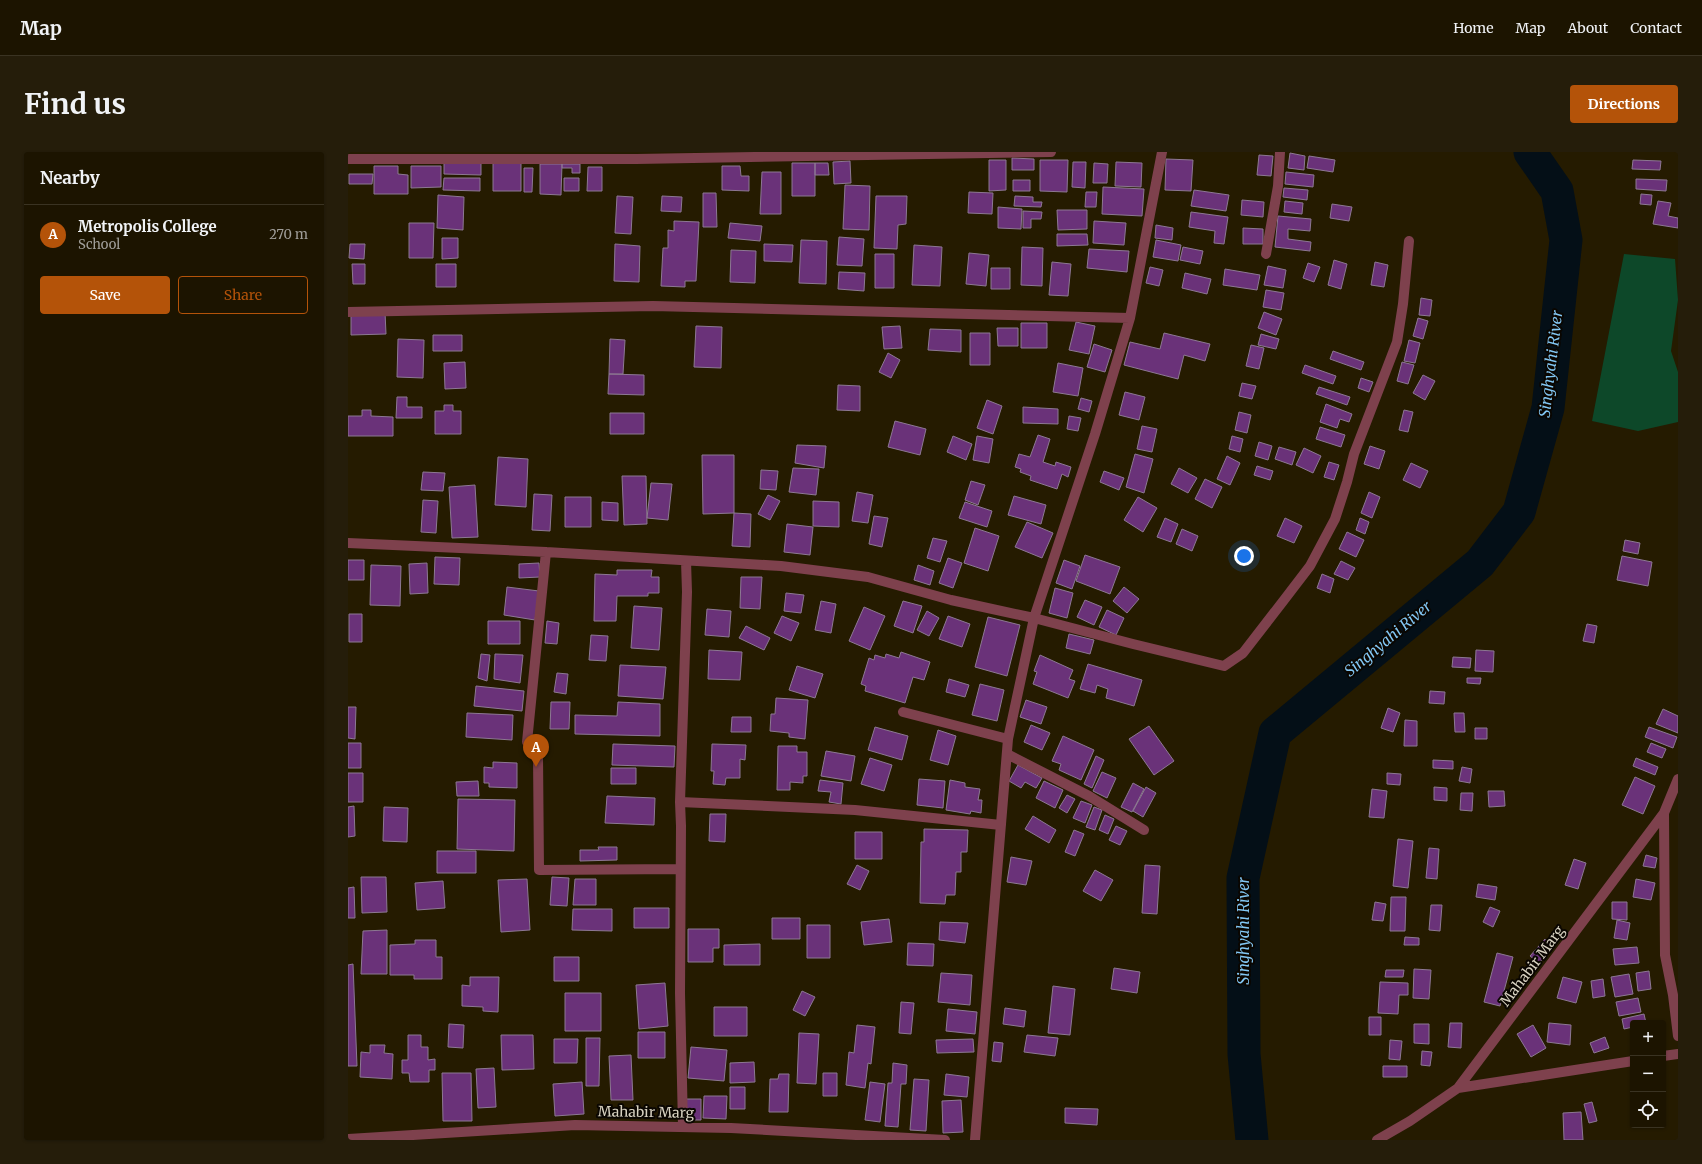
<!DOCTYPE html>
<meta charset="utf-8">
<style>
body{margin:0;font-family:Merriweather,serif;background:#251d0a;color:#f1f3f6}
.controls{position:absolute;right:12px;bottom:12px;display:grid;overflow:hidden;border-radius:4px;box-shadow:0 1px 3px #0004}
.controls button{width:36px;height:36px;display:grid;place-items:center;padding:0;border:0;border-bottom:1px solid #3a3322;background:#1c1400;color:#f1f3f6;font:20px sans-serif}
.you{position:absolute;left:896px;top:404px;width:14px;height:14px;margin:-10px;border:3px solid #fff;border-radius:50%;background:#1a73e8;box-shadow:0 0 0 6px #1a73e833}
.badge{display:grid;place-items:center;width:26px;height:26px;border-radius:50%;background:#b45309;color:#fff;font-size:13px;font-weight:700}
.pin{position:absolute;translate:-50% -33px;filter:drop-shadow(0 1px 2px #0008)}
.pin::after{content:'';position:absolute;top:21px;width:14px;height:12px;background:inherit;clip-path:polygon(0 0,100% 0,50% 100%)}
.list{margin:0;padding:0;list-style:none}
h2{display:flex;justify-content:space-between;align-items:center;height:52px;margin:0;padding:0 16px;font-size:17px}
h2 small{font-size:13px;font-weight:400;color:#a09e99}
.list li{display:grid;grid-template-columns:26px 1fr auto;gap:12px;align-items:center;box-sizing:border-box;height:60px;padding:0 16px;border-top:1px solid #3a3322}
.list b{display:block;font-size:15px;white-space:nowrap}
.list p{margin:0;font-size:13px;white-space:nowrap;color:#a09e99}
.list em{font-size:13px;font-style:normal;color:#a09e99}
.actions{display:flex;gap:8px;padding:12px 16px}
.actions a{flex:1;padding:9px 0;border:1px solid #b45309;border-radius:4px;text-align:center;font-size:14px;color:#b45309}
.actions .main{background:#b45309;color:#fff}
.icon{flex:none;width:22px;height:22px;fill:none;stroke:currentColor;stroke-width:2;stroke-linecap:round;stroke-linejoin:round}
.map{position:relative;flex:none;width:1330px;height:988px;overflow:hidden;border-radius:4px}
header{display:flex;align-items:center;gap:24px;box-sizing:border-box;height:56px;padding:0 20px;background:#1c1400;border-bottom:1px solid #3a3322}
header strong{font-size:19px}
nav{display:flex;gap:22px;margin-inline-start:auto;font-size:14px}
.intro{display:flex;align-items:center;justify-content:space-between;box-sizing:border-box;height:96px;padding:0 24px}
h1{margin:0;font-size:28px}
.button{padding:10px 18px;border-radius:4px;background:#b45309;color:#fff;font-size:14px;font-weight:700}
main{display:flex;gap:24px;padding:0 24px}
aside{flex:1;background:#1c1400;border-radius:4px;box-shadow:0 1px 3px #0004}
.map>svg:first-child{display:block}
.green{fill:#0d4829}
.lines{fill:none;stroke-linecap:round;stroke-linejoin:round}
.river{stroke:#040f17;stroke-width:33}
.building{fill:#6a3279;stroke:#8d7893}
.minor{stroke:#7e414d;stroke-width:10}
.labels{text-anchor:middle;stroke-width:4;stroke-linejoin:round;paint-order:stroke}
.street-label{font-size:14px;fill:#d8d2c1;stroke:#0a0601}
.water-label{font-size:15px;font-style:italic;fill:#83c7f4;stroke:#0a0601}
</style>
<header>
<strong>Map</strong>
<nav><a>Home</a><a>Map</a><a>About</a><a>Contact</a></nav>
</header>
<div class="intro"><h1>Find us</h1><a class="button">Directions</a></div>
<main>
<aside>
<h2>Nearby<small></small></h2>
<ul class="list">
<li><span class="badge">A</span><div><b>Metropolis College</b><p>School</p></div><em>270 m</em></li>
</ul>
<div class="actions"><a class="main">Save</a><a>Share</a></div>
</aside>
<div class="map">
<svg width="1330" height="988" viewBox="0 0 1330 988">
<rect width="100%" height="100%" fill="#251b00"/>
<path class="green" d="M1276,102L1327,107L1330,148L1323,199L1330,220V270L1290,279L1244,269Z"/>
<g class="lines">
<path class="river" d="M904,988L896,902L895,726L927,581L1132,411L1171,360L1200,256L1218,88L1209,39L1182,0"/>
</g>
<path class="building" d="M942,1L957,4L956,18L940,16Z
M911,3L925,4L923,24L909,23Z
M961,4L987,8L985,20L959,16Z
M664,6L686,7V18H664Z
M818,7L845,8L843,39L817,38Z
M641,8H658V38L641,39Z
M692,8H720L719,40L692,39Z
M1285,8L1313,9L1312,18L1284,17Z
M502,9L503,31L486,32L485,10Z
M145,10H173V39H145Z
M725,10H738L737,36L724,35Z
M768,10L794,11L793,35L767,34Z
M96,11H133V23L96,22Z
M444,11H467V44H444Z
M467,11H480L481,23H467Z
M746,11L760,12L759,31H745Z
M192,12H214L213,43L192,42Z
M214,12H232V21H224V16H214Z
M26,14H50V22L60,23V42H26Z
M63,14H93V35L63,36Z
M374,14H392L393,24H401V39L374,38Z
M240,15H254V39H239Z
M176,16H185L184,40H176Z
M414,20H433V62H412Z
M938,20L966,23L965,35L937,32Z
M1,22H25L24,32H1Z
M96,26H132V39L95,38Z
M216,26H231V39H216Z
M1288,27L1319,28L1318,39L1288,37Z
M665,28H682V39H665Z
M497,33L522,34L521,78L495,77Z
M755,35L796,37L794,64L754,62Z
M936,36L960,38L959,48L935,45Z
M846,38L881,43L878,59L843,54Z
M621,40L645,41L644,62L620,61Z
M738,40H749L748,55H737Z
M355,41H368L369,75H355Z
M1293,42L1304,43L1303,53L1292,52Z
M90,43L116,45L115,78L89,76Z
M269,44L285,45L283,82L267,81Z
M314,44L334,45L333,60L313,59Z
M528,44H559L558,72L550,73L549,97L526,96Z
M667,44L685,45V50H694L693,55L666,54Z
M894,48L916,50L915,65L893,63Z
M937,49L955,51L954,62L936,60Z
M1310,49L1323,51L1320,64L1330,66V76L1305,72Z
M984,52L1004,55L1001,69L982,66Z
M650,55L674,57L673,77L650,76Z
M709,58H739V77L710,78Z
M675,59L694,60L693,67H683V76H675Z
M843,60L880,65L876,92L866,91L867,79L841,75Z
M930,64L963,67L962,79L940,77V87L963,90L962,99L927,95Z
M326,69L351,70L348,129H337V135L313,134L315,96H320V78L326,79Z
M746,69L778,71L776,93L745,91Z
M61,71H86L85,106H61Z
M382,71L414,74L412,89L380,86Z
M808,73L825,76L824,88L807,86Z
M895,76L915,77V92H895Z
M709,82H739L740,93L709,94Z
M491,85L516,87L514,114L489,113Z
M94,86H110V106L94,107Z
M453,88L479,89L478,132L451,131Z
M808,88L833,93L830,109L805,105Z
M2,92H17L16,107L1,106Z
M267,92L292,94L291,130L266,129Z
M416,92L445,93L444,110L416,109Z
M566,93L594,95L592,134L564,133Z
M674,95L695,96L694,134L673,133Z
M835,95L855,99L852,112L832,108Z
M741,97L781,99L779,120L739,116Z
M383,98L408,99L407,131L382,130Z
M621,101L641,103L638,134L618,132Z
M527,102H546V136H527Z
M986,108L999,112L993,137L980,133Z
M704,110L723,112L720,144L701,143Z
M1027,110L1040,113L1036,135L1023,133Z
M960,111L972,115L966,130L955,126Z
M4,112H17V132H5Z
M88,112H108V135H88Z
M920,114L938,118L935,136L916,133Z
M802,115L815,118L811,134L798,131Z
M643,116H662V137H643Z
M877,117L912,123L909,138L875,133Z
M491,120L517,121L516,139L490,137Z
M837,121L863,127L859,142L834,136Z
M918,138L936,141L933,158L915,155Z
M1073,146L1084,148L1082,164L1071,163Z
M37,160L38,182L3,183V161Z
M916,160L934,167L928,183L910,176Z
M1070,166L1080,169L1075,187L1065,184Z
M728,170L747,174L741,202L721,198Z
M673,171H699V196H673Z
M348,174L374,175L373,216L346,215Z
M552,174L554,196L536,197L534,175Z
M649,176H670V194H650Z
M582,177L613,178V200L580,198Z
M622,181H642V213H622Z
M816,181L862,192L857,209L836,203L830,227L776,213L782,190L812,197Z
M913,182L931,187L928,197L910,193Z
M85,183H114V199H85Z
M50,187L76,188L75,226L49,225Z
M262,187L277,188L275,222H261Z
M1061,188L1072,191L1067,211L1056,209Z
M746,192L764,198L757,220L739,215Z
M903,193L916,196L911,217L898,214Z
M985,199L1016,210L1013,218L982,207Z
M540,201L552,208L543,226L531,220Z
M117,210L118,236L97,237L96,211Z
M1054,210L1066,213L1060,232L1049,229Z
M710,211L735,216L730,244L705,240Z
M957,213L988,224L985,232L954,221Z
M261,222L296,223V243L260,242Z
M1075,223L1087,229L1077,248L1065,241Z
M1013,226L1025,230L1021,240L1010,236Z
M894,231L908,234L904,247L891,244Z
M490,233L512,234V259L489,258Z
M971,235L1002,245L999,253L968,242Z
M777,240L797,245L791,268L771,263Z
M49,245H59V255H74V266H48Z
M733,246L744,249L741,260L730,257Z
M639,248L654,254L645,282L629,276Z
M978,252L1004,262L1001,270L992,267L989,276L972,270Z
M96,253H105V259H113V282H87V259H96Z
M675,255L710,257V272L675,271Z
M14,258H23V264L45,265V284H0V264H14Z
M1056,258L1065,260L1060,280L1051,278Z
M891,260L903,263L899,281L887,278Z
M262,261H296V282H262Z
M721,264L733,266L730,279L719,277Z
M547,269L578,277L572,303L540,295Z
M794,274L809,277L804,300L789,297Z
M972,275L997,283L993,295L968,287Z
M690,283L702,287L695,310L707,314L708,310L723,315L720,325L714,322L709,337L682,328L683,324L672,320L673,317L667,315L671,302L682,305Z
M605,284L624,292L618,308L599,300Z
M629,284L645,287L641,311L625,308Z
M884,284L895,287L892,300L881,297Z
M911,290L924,294L920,308L907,304Z
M449,293L478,294L476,316L447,311Z
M1022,294L1037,299L1031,317L1016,312Z
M931,295L948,300L944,313L927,307Z
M956,296L973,304L965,321L948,313Z
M787,302L805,307L796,341L778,335Z
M354,303H386V361L355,362Z
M879,304L892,311L882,333L869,327Z
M150,305L180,307L178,355L147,353Z
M981,310L991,313L986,328L976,325Z
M1063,311L1080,319L1072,336L1055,328Z
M909,314L925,319L922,328L906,323Z
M445,316L471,317L468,343L441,340Z
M831,316L849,326L840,341L823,332Z
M413,318L430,319L428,338L412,337Z
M756,319L776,326L771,338L752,330Z
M75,320L97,321L95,339L73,338Z
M274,324H298L299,372L276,373Z
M857,327L874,335L864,356L847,347Z
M623,329L637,333L630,353L617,348Z
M303,331L324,332L320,368L299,366Z
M127,333L130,385L104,386L101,335Z
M509,340L525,343L520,371L504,369Z
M1021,340L1032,345L1024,366L1013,361Z
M186,342L204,343L202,379L184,378Z
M420,343L432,349L422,368L410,362Z
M666,344L698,353L693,372L660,363Z
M217,345H243V375H217Z
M790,345L809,356L795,380L776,368Z
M75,348L90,349L88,381L73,380Z
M465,349L491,350V375L465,374Z
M254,350L270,351V369L254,368Z
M617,350L644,359L639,375L611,366Z
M386,361L403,362L402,395L384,394Z
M526,364L540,366L534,395L521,392Z
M817,366L830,372L823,390L809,385Z
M937,366L954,374L946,391L929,384Z
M1012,366L1021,370L1017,382L1008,378Z
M679,370L705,381L694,406L667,395Z
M439,372L465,375L462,403L436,400Z
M627,376L651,384L640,419L616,411Z
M834,377L850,384L844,399L828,392Z
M999,380L1016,388L1008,405L991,397Z
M585,386L599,389L592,410L579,406Z
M1277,388L1292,391L1290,402L1275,399Z
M737,403L772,415L762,442L728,429Z
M1274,404L1304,410L1300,434L1269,428Z
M87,405L112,406L111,433L86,432Z
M600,406L614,411L605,436L591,431Z
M0,408H16V428H0Z
M716,408L732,414L724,437L708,431Z
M993,409L1007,416L1000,428L986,422Z
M79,411L80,441L62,442L61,412Z
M191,411L192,425L171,426V412Z
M23,413L53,414L52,454L22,453Z
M570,413L586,419L582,433L566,428Z
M269,418H304L303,425H311V441H300V444H269L268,469H246L247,422L269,423Z
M974,422L986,427L982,441L969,436Z
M393,425H414L412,457L392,456Z
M159,435L191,439L187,468L156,463Z
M776,435L791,447L779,461L765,449Z
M707,436L725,441L719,466L701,461Z
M438,441L456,443L453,461L436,459Z
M737,448L754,455L746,473L729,465Z
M473,449L488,452L483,481L467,478Z
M555,449L574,454L565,481L546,474Z
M286,454L314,456L311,498L283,496Z
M516,455L537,464L522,498L501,489Z
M359,457L383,459L381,485L357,483Z
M759,458L776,466L768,483L751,475Z
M579,459L591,466L581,484L569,478Z
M1,462H14V490H1Z
M434,464L451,471L443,489L426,481Z
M600,464L622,472L614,495L591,487Z
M640,465L672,473L659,524L627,515Z
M140,469H172V492H140Z
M199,469L211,471L209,492L197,491Z
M1239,472L1249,474L1246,491L1235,489Z
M398,474L422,486L416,498L391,486Z
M721,482L746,488L742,502L718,496Z
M243,483L260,484L258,509L241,508Z
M361,498L394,500L392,528L360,527Z
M1128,498L1146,499L1145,520L1127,519Z
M553,500L582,510L576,528L565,525L557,551L517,539L518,534L513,532L521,506L526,508L527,503L537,506L538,502L551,506Z
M133,502L142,503L139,529L130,526Z
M147,502L175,503L172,531L146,527Z
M692,503L725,518L721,527L727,529L720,546L685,532L689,520L686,519Z
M1105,505L1123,506L1122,516L1104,515Z
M740,512L794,528L786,554L758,546L760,537L749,533L747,541L732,537Z
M272,513L318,515L315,547L270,544Z
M449,514L475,522L467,546L441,538Z
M209,521L220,522L218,542L206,540Z
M1119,526H1133L1132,532L1119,531Z
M601,527L621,533L617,545L598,540Z
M632,532L656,538L649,569L624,563Z
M128,534L176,539L174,559L126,554Z
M1082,539L1097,540L1096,552L1081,551Z
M428,546L460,548L457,587L441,585V581L422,579L423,562H427Z
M678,548L699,555L693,572L672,565Z
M203,550H222L221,577H202Z
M270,550L312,552V584L227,582V563L269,564Z
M0,555H8L7,587L0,586Z
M1040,556L1052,561L1045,580L1033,576Z
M1315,557L1330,564V581L1308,572Z
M119,561L165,563L164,588L118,585Z
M1106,561H1116L1117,580H1107Z
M384,565H403V580H383Z
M1057,568L1069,569V594H1056Z
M683,573L702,581L694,598L676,590Z
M801,574L826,609L806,623L781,587Z
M527,575L560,584L554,608L520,598Z
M1301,575L1329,585L1325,596L1297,585Z
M1127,576H1139V587H1127Z
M590,578L608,584L600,613L582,608Z
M715,584L746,598L733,628L711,618L713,612L704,609Z
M0,591H13V616H0Z
M1303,591L1318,597L1314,606L1299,600Z
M265,592L327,594L326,615L264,613Z
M364,592L398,593L397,608L392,607V626H378L377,633L365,632L366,619H363Z
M430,594H449V600H459V624H455V631L442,630V638H429Z
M478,599L507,604L503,629L473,624Z
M748,604L756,608L744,636L736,632Z
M522,606L544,613L536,639L513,632Z
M1288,606L1310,615L1307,623L1285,614Z
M1085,608L1105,609V617L1085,616Z
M145,610L169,611V636L141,635V631H136V615L145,616Z
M670,613L694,626L688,636L677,630L673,636L661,629Z
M1114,615L1124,617L1122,631L1111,629Z
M263,616H288V632H263Z
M754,620L768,626L759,646L745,639Z
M0,621H15V650H0Z
M1039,621L1053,622L1052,633L1039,632Z
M1287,625L1307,634L1295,662L1274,653Z
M571,627L597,629L595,656L569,653Z
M472,628L495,631L493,652L481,650L483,640L470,639Z
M602,628L617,631V635L632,637L630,648H634L633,661L623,659L622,662L598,658Z
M130,629L131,644H109L108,630Z
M696,629L715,638L707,656L688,646Z
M785,631L796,637L784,660L773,655Z
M798,635L808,641L795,665L785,659Z
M1086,635L1099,636V649L1086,648Z
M1024,637L1039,639L1036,666L1021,665Z
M1140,639H1156L1157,654L1141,655Z
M1113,641H1125L1124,659L1112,658Z
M719,643L727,647L719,661L711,656Z
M259,644L307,646L306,673L257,671Z
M110,647L167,648L166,699L109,697Z
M733,649L744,653L737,671L725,666Z
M6,654L7,684L0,685V655Z
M36,655L60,656L59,690L35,689Z
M746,655L754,658L747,678L738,675Z
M362,662H378L377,690L361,689Z
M757,663L766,667L760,682L751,678Z
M685,664L708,678L701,691L677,677Z
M768,674L779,679L772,693L761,688Z
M576,677L620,678L619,700H613V720H608L607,743H598L597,752L572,751L573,690H576Z
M726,678L736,682L727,704L717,700Z
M507,680H534V707H507Z
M1050,687L1065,689L1060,736L1045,734Z
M250,695H269V708L232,709V698H251Z
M1081,696L1091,697L1089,727L1078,726Z
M89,699H128V721H89Z
M1298,703L1309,706L1307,716L1295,714Z
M663,705L684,709L678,733L659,730Z
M1226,707L1238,711L1230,737L1217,733Z
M509,713L521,719L512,738L499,732Z
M797,713L812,714L809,762L794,761Z
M747,718L765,728L753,749L735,739Z
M13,725H38L39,760L14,761Z
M204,725L221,726L219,754L202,753Z
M179,727L182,778L153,780L150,728Z
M227,727H248V753H225Z
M1288,727L1307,731L1303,748L1285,745Z
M95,729L97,756L69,758L67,731Z
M1130,732L1149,735L1147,748L1128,745Z
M6,735L7,766H0V736Z
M1043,745H1058L1057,779H1042Z
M1027,750L1038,752L1035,769L1024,768Z
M1264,750H1279V768L1264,767Z
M1083,753H1094L1092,779L1081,778Z
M1142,755L1152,759L1145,775L1135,770Z
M286,756H321V776H286Z
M225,757H264V779L224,778Z
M424,766H452V787H424Z
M541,767L544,790L516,793L513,770Z
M1269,768L1282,771L1279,788L1266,786Z
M592,770L620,771L617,791L591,788Z
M459,773H482V806H459Z
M340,777H371V796H365V810H340Z
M39,778V822H13L15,779Z
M1057,785L1071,786V793H1056Z
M1197,787L1205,795L1191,811L1182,804Z
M67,788H88V805H94V827H66V823H42V793L67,792Z
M560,791L586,792L585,814L559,813Z
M412,792V813H376V793Z
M1289,795L1291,811L1267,813L1265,797Z
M1149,801L1165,805L1152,854L1136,850Z
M206,805H231V829H206Z
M5,812L9,914H0V813Z
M766,816L792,820L789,841L763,837Z
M1066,817L1083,818L1081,847L1065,846Z
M1038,818H1056L1055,825H1037Z
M1301,819L1303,837L1290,839L1288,821Z
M593,821L624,823L622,853L590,850Z
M1281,822L1285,842L1267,845L1263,825Z
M122,825H151L150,860L135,859V855L114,854V833L122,834Z
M1215,825L1234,830L1228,851L1209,846Z
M1255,827L1257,844L1245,846L1243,829Z
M1032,830L1060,831V843H1051L1050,862L1030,861Z
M317,831L320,874L291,877L288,833Z
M705,834L727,837L722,883L700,881Z
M454,839L467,845L457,864L445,858Z
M217,841H253V879H217Z
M1290,846L1293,860L1271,864L1268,850Z
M553,850L566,851L563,882L551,881Z
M366,855H399V884H366Z
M657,856L678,859L676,875L655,872Z
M600,857L629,860L627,882L598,879Z
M1296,862L1298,871H1285V875L1276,877L1274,867Z
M1021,865H1033V883H1021Z
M1102,871H1114L1113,896L1100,895Z
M1201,871L1223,873L1222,893L1199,890Z
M101,872L116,873L115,896L100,895Z
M1066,872H1081V892L1066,891Z
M509,873L527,875L523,912L520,911L517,936L498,933L501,900L506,901Z
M1185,873L1198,896L1183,905L1169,882Z
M290,880H317V906H290Z
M451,881L471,882L468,932L449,931Z
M60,883H73V895H80V908L87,907V918H81V930H62L61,921H54V908H60Z
M153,883H185L186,917L154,918Z
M679,883L710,886L707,904L676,900Z
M1257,885L1261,896L1246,901L1242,891Z
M238,886H252L251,934H238Z
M206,887H230L229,911H206Z
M625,887L626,900L589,901L588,888Z
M1042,888L1054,889L1052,908L1041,907Z
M646,890L655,891L653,910L644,909Z
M22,893H37L36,901L45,902L44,927L12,925L13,900L22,901Z
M343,895L379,898L376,929L340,926Z
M1074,899L1084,900L1082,914L1073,913Z
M283,903L285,948H263L261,904Z
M406,910L407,930L382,931V911Z
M545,911L559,913L558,932H553L550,975L537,974L540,931H544Z
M1035,914H1059V925H1035Z
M146,916L148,955L130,956L128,917Z
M94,921H123L124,969H95Z
M475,921H489V944H475Z
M431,922H441L440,960H421L422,927H430Z
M598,922L621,925L619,945L596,943Z
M566,927L581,928L578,979L562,978Z
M234,930L236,962L207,964L205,932Z
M522,930L537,932L532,970L517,968Z
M382,935H397V957H382Z
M356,944H379L378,967L355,966Z
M338,947H353V968H338Z
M613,948L615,980L595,981L594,949Z
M1244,950L1249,969L1241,971L1236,952Z
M717,956L750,957L749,973L717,971Z
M1233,960L1235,988H1216L1215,961Z"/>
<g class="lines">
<path class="minor" d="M0,7H288L703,0
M918,102L930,34L932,0
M0,160L305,154L782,166
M0,391L198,400L433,414L520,425L603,448L686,466L785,492L876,514L895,501L936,448L962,414L987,367L999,330L1006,302L1049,190L1055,152L1061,89
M198,400L179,590L190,603L191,718L332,717
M555,560L660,587
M659,602L741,644L796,678
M332,650L507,658L653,673
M1316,661L1317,803L1325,843L1330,884
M1315,904L1330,902
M1110,936L1285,909
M335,974L332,841L333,674L332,650L339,440L338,409
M0,987L227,973L383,976L597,988
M627,988L660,587L686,466L747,282L782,166L814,0
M1029,988L1062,969L1110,936L1316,661L1330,627"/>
</g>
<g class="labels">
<g class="street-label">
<text transform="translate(1184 814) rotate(-53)" y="5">Mahabir Marg</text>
<text transform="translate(298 960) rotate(1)" y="5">Mahabir Marg</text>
</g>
<g class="water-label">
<text transform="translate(1203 212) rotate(-83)" y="5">Singhyahi River</text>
<text transform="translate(1040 487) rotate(-40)" y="5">Singhyahi River</text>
<text transform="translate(896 779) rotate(-90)" y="5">Singhyahi River</text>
</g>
</g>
</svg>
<div class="controls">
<button>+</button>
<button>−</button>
<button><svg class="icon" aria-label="locate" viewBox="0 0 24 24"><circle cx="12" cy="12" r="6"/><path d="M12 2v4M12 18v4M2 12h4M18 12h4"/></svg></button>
</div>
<div class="you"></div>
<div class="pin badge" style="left:188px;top:615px">A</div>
</div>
</main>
